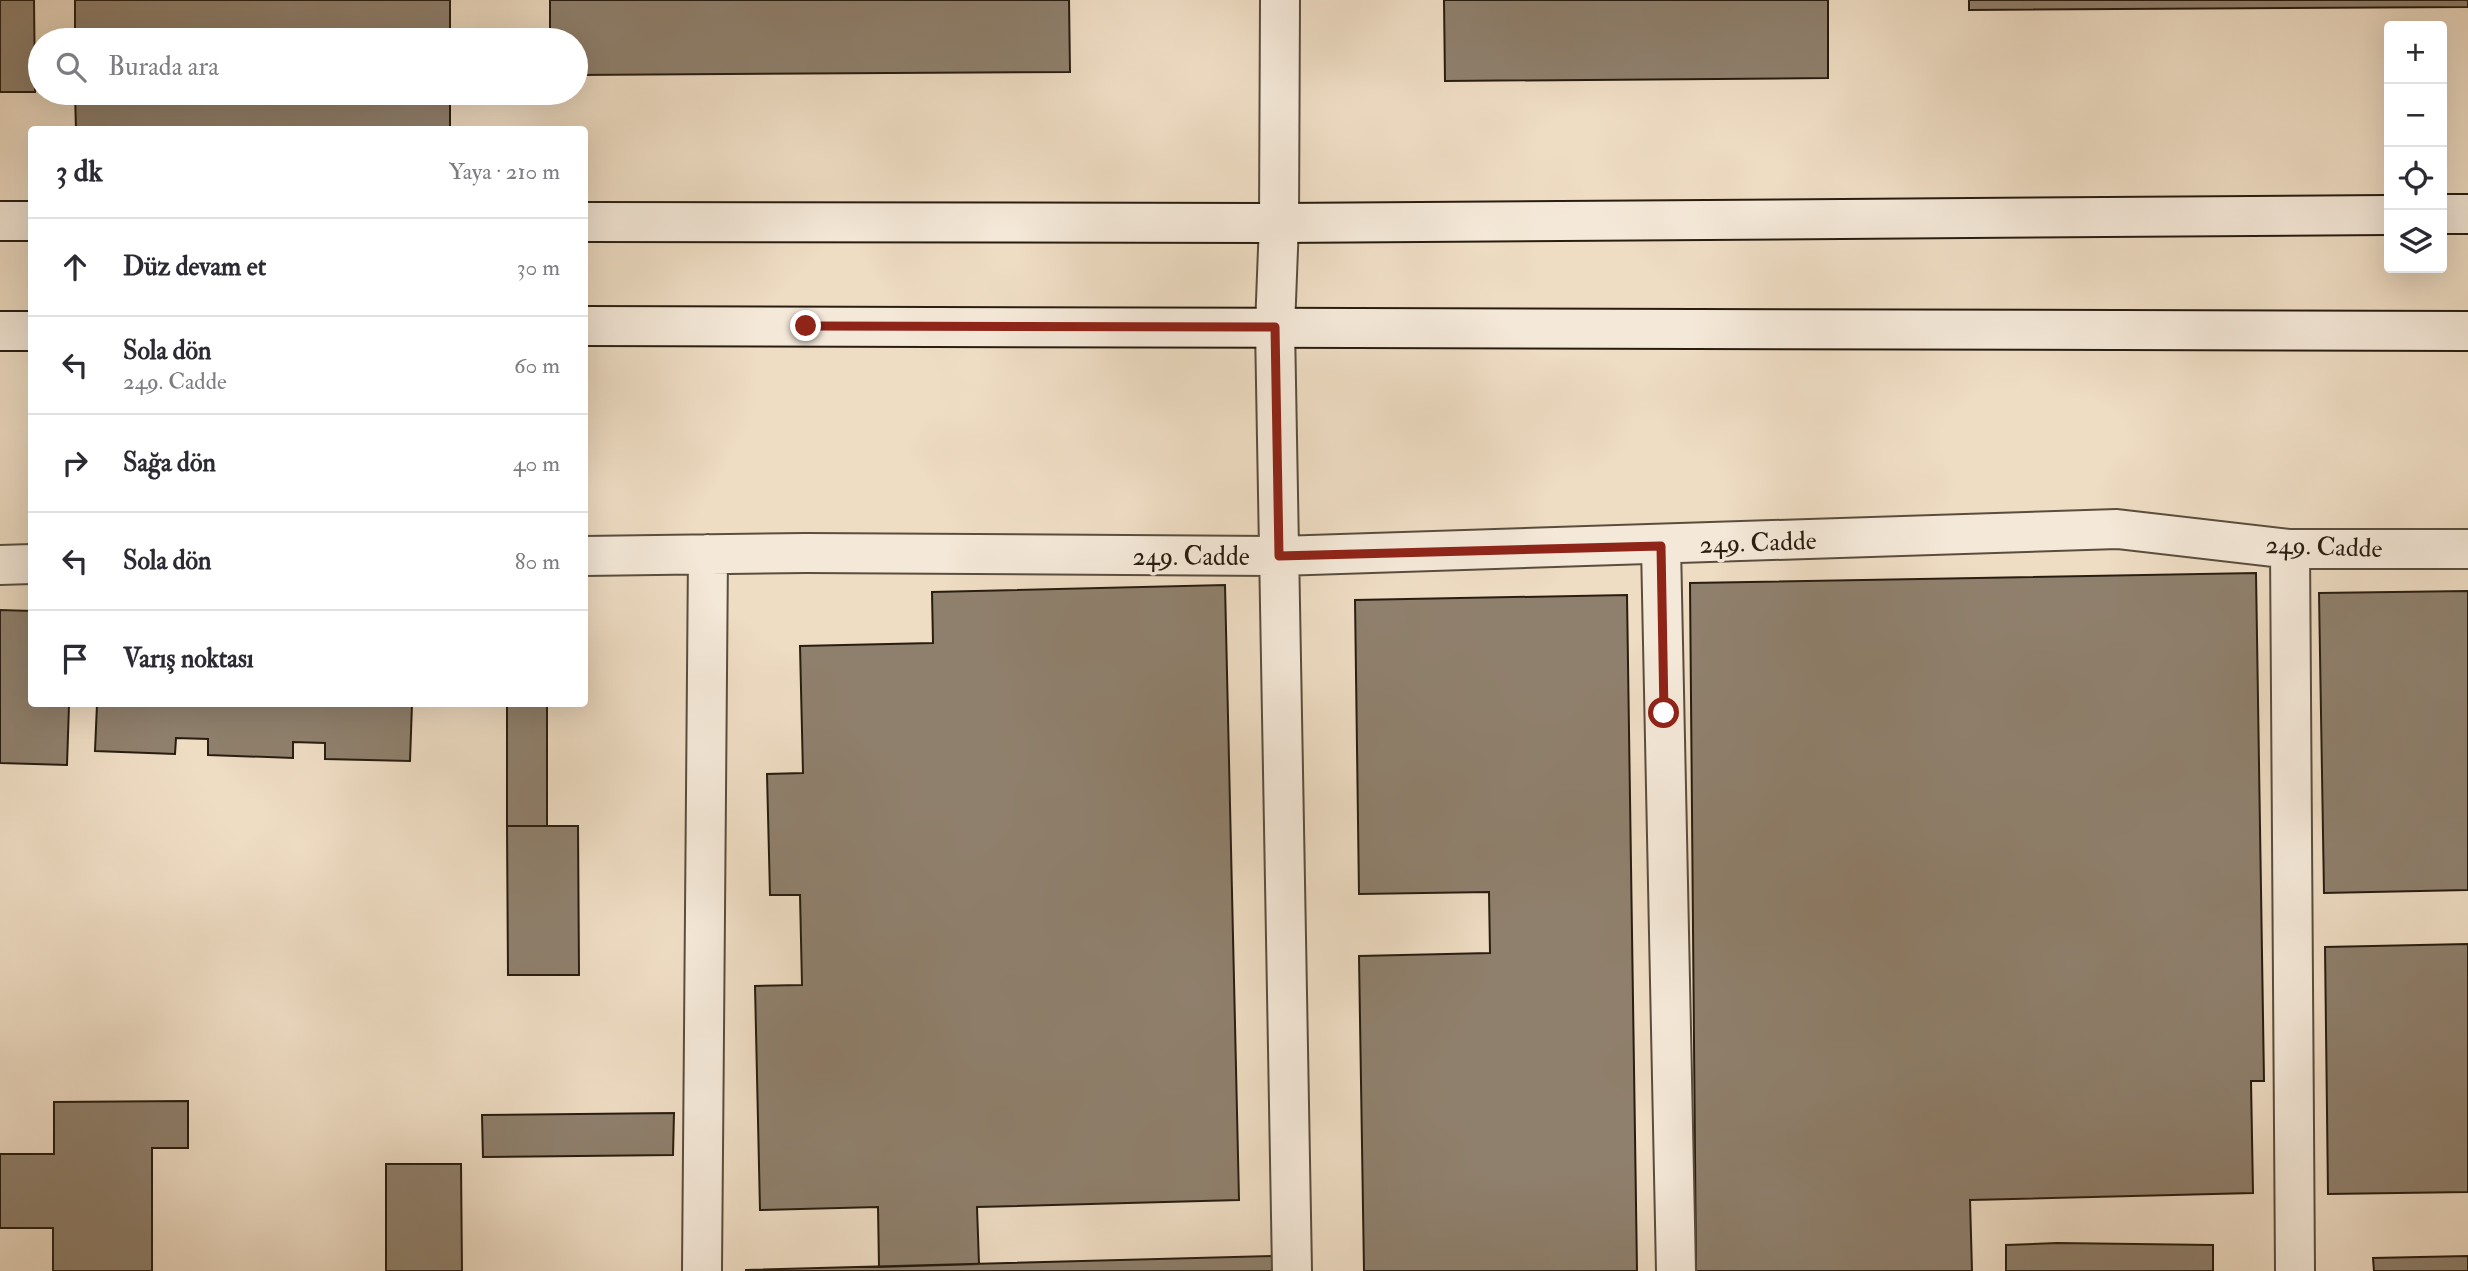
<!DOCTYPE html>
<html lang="tr">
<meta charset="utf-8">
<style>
body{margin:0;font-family:"IM FELL Double Pica",serif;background:#f7f7f7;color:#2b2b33}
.controls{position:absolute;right:21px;top:21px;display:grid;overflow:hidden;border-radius:7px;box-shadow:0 7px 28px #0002}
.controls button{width:63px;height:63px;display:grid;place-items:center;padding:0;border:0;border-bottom:2px solid #e1e1e2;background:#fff;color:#2b2b33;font:35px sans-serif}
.stop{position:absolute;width:21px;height:21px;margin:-16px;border:5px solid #8f2418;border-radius:50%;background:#fff}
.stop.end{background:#8f2418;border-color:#fff;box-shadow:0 2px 7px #0008}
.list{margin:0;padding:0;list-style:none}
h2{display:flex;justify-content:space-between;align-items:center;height:91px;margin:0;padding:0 28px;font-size:30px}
h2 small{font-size:23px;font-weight:400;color:#7c7c81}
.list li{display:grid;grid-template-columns:46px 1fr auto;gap:21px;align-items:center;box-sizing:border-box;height:98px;padding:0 28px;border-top:2px solid #e1e1e2}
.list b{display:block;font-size:26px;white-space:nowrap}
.list p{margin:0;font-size:23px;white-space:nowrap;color:#7c7c81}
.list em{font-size:23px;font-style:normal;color:#7c7c81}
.icon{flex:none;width:38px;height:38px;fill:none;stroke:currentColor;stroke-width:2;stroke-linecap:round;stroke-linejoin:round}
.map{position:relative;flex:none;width:2468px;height:1271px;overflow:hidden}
.search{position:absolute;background:#fff;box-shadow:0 7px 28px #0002;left:28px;top:28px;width:560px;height:77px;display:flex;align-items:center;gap:18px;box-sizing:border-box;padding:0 24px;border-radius:38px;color:#7c7c81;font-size:26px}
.panel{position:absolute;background:#fff;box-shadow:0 7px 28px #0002;left:28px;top:126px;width:560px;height:581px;border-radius:7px}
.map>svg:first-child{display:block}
.building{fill:#8f806d;stroke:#281d10;stroke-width:2}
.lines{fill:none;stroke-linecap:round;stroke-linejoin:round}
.street-casing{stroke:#5a4d3d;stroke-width:42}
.secondary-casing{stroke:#281d10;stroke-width:42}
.street{stroke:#f4e8d8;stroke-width:38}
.secondary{stroke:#f4e8d8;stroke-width:38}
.route{stroke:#8f2418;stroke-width:9}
.labels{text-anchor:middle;stroke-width:7;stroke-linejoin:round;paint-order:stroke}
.street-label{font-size:26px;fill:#281d10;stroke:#f4e8d8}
</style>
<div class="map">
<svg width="2468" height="1271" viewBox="0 0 2468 1271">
<rect width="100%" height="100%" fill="#eedcc3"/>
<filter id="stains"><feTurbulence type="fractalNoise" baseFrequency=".00286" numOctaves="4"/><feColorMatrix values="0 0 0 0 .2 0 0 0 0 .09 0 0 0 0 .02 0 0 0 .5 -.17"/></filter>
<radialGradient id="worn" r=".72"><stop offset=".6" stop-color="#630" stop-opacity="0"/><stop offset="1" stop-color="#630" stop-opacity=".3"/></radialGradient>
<path class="building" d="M0,0H34L35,92H0Z
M75,0H450V40H75Z
M550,0H1069L1070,72L576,75V40H550Z
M1444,0H1828V78L1445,81Z
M1969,0H2468V7L1969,10Z
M75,93H450V127L76,130Z
M2256,573L2264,1081H2251L2253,1193L1970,1200L1972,1271H1696L1690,583Z
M1225,585L1239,1200L977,1207L979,1264L879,1267L878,1207L760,1210L755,986L802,985L800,895H770L767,774L803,773L800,646L933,643L932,592Z
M2468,591V890L2324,893L2319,593Z
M1627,595L1637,1271H1364L1359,956L1490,953L1489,892L1359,894L1355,600Z
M0,610L32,611V704H97V706L69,705L67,765L0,763Z
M97,704H412L410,761L325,759V743L293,742V758L208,755V739L176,738L175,754L95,751Z
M507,704H547V826H507Z
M507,826H578L579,975H508Z
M2468,944V1192L2328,1194L2325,947Z
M188,1101V1148H152V1271H53V1228H0V1154H54V1102Z
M674,1113L673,1155L483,1157L482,1115Z
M386,1164H461L462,1271H386Z
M2057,1243L2213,1245V1271H2006V1245Z
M1274,1256V1271H746V1270Z
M2468,1256V1271H2374L2373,1258Z"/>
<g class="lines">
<defs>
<path id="street" d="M1280,0L1279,223L1275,327L1292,1271
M1661,546L1676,1271
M2290,549L2295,1271
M584,556L806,553L1279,556L2117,529L2290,549H2468
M0,565L32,564
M702,1271L708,554"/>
<path id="secondary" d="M2442,214H2468
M0,221H32
M584,222L1279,223L2389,215
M584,326L2468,331
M0,331H32"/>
</defs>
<use href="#street" class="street-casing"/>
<use href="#secondary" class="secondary-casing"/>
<use href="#street" class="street"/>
<use href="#secondary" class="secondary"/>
</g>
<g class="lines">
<path class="route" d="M806,326L1275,327L1279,556L1661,546L1664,713"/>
</g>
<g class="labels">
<g class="street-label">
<text transform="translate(1758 542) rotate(-2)" y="9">249. Cadde</text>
<text transform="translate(2324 546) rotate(2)" y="9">249. Cadde</text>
<text x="1191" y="565">249. Cadde</text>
</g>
</g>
<rect width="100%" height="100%" filter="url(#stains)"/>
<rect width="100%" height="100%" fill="url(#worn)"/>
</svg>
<div class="controls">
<button>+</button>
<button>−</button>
<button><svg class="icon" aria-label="locate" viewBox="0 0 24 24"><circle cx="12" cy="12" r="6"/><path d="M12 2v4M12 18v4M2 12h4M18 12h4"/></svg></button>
<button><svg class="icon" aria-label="layers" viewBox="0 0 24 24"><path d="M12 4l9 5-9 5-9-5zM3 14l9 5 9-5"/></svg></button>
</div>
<div class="stop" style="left:1664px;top:713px"></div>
<div class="stop end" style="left:806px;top:326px"></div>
<div class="search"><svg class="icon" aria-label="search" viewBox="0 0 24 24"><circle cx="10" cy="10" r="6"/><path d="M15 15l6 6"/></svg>Burada ara</div>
<section class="panel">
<h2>3 dk<small>Yaya · 210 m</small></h2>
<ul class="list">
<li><svg class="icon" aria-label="ahead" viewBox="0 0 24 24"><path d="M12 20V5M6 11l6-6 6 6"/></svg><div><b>Düz devam et</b></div><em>30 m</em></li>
<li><svg class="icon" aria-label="left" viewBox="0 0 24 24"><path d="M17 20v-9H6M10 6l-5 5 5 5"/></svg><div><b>Sola dön</b><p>249. Cadde</p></div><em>60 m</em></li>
<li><svg class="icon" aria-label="right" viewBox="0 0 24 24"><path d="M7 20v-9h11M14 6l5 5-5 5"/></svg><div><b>Sağa dön</b></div><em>40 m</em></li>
<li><svg class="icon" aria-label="left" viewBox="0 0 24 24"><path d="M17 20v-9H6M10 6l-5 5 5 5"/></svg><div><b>Sola dön</b></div><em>80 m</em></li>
<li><svg class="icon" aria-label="arrive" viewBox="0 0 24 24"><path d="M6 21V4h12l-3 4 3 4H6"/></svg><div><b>Varış noktası</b></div></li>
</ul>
</section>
</div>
